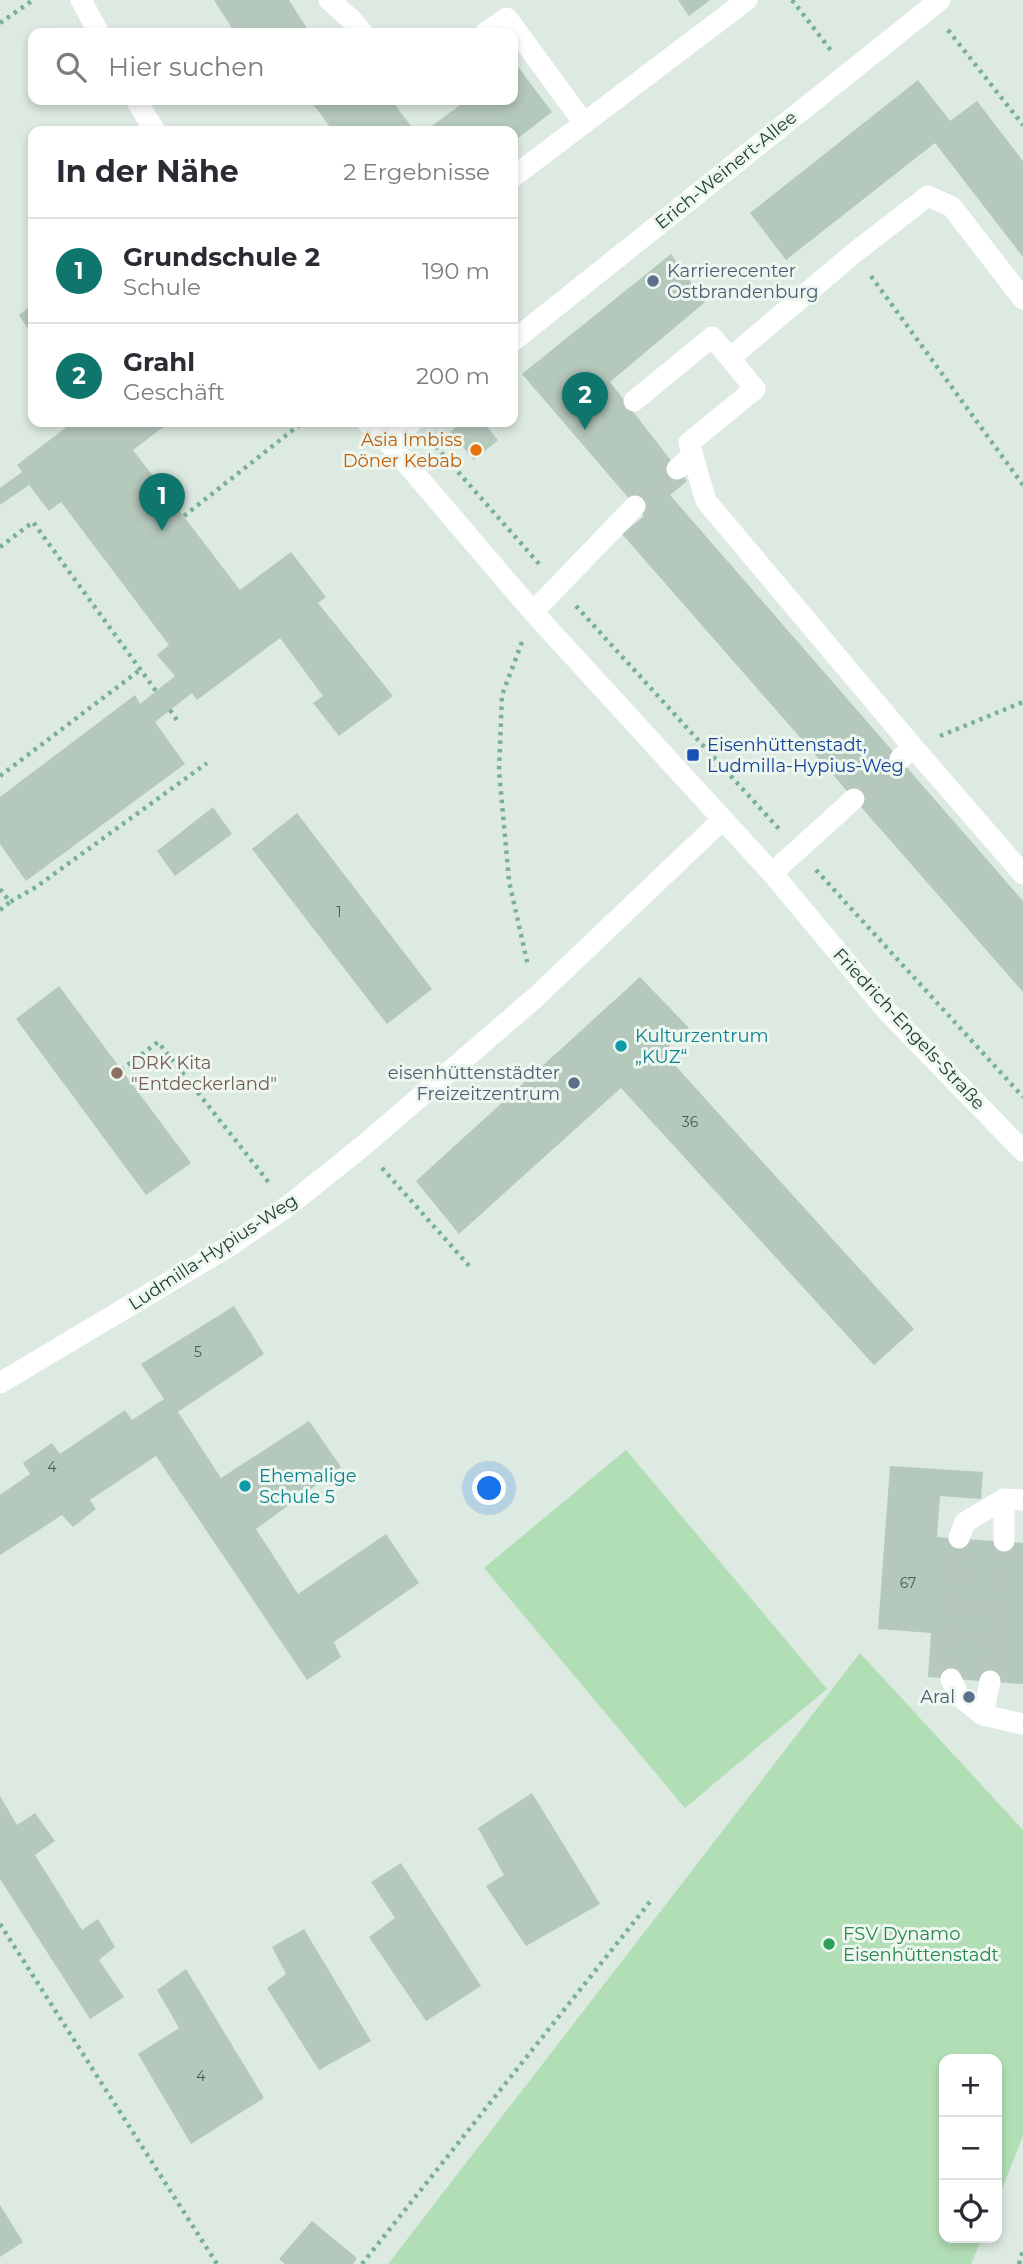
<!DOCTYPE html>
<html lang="de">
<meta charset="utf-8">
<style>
body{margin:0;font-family:Montserrat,sans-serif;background:#f2f2f3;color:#2b2b33}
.controls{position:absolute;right:21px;bottom:21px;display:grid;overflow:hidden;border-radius:14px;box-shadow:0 4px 10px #0003}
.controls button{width:63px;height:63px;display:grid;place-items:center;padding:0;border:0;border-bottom:2px solid #e1e1e2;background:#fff;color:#2b2b33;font:35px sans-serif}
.you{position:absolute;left:490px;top:1489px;width:24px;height:24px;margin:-18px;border:5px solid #fff;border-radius:50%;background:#1a73e8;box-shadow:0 0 0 10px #1a73e833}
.badge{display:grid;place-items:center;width:46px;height:46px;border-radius:50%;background:#0f766e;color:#fff;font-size:23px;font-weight:700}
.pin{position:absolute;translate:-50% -58px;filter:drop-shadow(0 2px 4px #0008)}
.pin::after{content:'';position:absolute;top:37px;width:24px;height:21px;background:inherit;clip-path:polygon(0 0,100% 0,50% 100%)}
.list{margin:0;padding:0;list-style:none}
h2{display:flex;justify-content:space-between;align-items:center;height:91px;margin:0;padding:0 28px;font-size:30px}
h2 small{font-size:23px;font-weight:400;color:#7c7c81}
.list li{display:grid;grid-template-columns:46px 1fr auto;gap:21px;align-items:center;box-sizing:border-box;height:105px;padding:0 28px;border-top:2px solid #e1e1e2}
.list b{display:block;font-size:26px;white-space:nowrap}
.list p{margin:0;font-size:23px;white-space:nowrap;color:#7c7c81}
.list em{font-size:23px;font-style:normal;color:#7c7c81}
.icon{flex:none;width:38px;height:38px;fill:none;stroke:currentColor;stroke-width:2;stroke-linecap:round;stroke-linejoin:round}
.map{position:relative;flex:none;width:1023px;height:2264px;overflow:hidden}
.search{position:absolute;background:#fff;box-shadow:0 4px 10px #0003;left:28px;top:28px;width:490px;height:77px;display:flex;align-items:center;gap:18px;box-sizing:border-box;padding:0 24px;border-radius:14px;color:#7c7c81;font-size:26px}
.panel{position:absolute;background:#fff;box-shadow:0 4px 10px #0003;left:28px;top:126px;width:490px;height:301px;border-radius:14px}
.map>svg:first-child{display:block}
.green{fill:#b2deb5}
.building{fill:#b5c8bc}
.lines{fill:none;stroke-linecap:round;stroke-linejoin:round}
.minor-tunnel{stroke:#b6c7bd;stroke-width:21;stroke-dasharray:21 10;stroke-linecap:butt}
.path{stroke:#7ab194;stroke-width:4.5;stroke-dasharray:3.5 5;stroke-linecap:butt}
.minor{stroke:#fff;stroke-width:21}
.service-dot{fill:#5c6f8a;stroke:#edf7f0;stroke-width:2.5}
.food-dot{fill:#e8710a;stroke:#edf7f0;stroke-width:2.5}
.transit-dot{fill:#1a4fb4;stroke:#edf7f0;stroke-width:2.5}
.culture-dot{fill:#0f9aa8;stroke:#edf7f0;stroke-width:2.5}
.education-dot{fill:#8d6e63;stroke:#edf7f0;stroke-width:2.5}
.leisure-dot{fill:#2e9e5b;stroke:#edf7f0;stroke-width:2.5}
.labels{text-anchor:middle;stroke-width:6;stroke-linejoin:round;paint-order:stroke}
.number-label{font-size:14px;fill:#435e51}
.street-label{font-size:18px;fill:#1d3b2d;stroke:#edf7f0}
.service-label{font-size:18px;fill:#4e5e75;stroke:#edf7f0;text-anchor:end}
.food-label{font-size:18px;fill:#c56008;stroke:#edf7f0;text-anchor:end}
.transit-label{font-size:18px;fill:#164399;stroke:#edf7f0;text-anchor:start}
.culture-label{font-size:18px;fill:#0d838f;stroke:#edf7f0;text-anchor:start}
.education-label{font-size:18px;fill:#785e54;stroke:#edf7f0;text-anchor:start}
.leisure-label{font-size:18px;fill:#27864d;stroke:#edf7f0;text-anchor:start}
</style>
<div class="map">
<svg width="1023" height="2264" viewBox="0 0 1023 2264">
<rect width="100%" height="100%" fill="#dceae1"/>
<path class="green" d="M626,1450L827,1689L685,1808L484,1568Z
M860,1653L1023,1830V2136L997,2201V2059H944V2238H982L971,2264H388Z"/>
<path class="building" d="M214,0H289L310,33H235Z
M678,0H710L689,16Z
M515,63L552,112L513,142V131H425L467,100H513V65Z
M918,80L950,121L977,101L1023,161V257L935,143L786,260L750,213Z
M310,100H391L415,131H333Z
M671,254L705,302L610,382L687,481L670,495L1023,901V992L622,534L644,516L522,374Z
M33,304V336L19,315Z
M73,422H170L133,450L240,590L291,552L326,597L318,603L393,696L339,736L313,703L323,696L280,638L197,700L192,693L155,722L185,764L26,881L0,844V797L135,695L140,704L175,676L157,655L169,645L61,502L49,511L29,485L0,505V488L22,472L17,465Z
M462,422H483L498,440L474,460L450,432Z
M213,807L232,834L175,876L157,851Z
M297,813L432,989L387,1024L252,849Z
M640,977L689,1028L663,1052L914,1329L874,1365L621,1088L459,1234L416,1181Z
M59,986L191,1163L146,1195L16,1019Z
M234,1306L264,1354L178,1412L221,1478L309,1421L341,1467L256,1529L298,1594L386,1534L419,1583L334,1642L341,1657L307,1680L156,1456L90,1500L96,1509L73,1527L62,1515L0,1555V1495L30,1474L23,1463L52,1443L60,1454L125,1410L132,1420L164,1399L141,1364Z
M890,1466L983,1472L981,1499L940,1496L937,1537L1023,1543V1684L928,1677L931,1633L878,1629Z
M532,1793L600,1904L526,1946L486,1886L504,1875L478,1828Z
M0,1796L17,1825L35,1813L55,1841L35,1855L82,1930L98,1919L115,1947L99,1960L124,1997L90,2019L0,1879Z
M401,1863L481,1986L426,2021L369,1937L395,1918L371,1882Z
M304,1929L371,2041L319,2070L267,1988L286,1974L272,1947Z
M186,1969L264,2098L191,2144L138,2054L179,2028L157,1990Z
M0,2205L23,2242L0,2257Z
M312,2221L357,2258L353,2264H285L279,2259Z"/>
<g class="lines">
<path class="minor-tunnel" d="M635,506L677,469
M854,799L900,759
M951,1679L959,1538
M990,1681L1004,1541"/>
<path class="path" d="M792,0L833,53
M0,23L33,0
M948,30L1023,125
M871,276L1023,485
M430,440L540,565
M184,516L303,422
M0,547L33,522L156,691
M576,606L780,830
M522,642L502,695L499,770L509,881L528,966
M170,710L179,723
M940,736L1023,702
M0,776L140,670
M816,870L1023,1097
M0,889L10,902L36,887L207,763
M0,910L10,902
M121,1070L158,1042L270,1184
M382,1168L471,1268
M0,1924L217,2264
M362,2264L653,1898
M1019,2264L1023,2250"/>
<path class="minor" d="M81,0L99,33
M329,0L352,20L363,33
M485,33L507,18L584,123
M136,100L155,131
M513,177L747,0
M513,341L940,0
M634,401L712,337L730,358
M367,422L388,442L533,612L772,873L887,1011L1023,1151
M388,442L412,422
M677,469L693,455
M533,612L635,506
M913,747L706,501L689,443L755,389L730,358L854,253L928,196L952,207L1023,299
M900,759L913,747L1023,874
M772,873L854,799
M0,1383L228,1247L288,1206L363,1146L536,997L722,820
M959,1538L965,1522L1004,1499
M1004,1541V1499L1023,1500
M951,1679L959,1696L983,1715
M990,1681L983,1715L1023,1724"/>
</g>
<g class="service-dot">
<circle cx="653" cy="281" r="7"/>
<circle cx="574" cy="1083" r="7"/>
<circle cx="969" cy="1697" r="7"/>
</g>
<circle class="food-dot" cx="476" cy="450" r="7"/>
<rect class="transit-dot" x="686" y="748" width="14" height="14" rx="3.5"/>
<g class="culture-dot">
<circle cx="621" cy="1046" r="7"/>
<circle cx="245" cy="1486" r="7"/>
</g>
<circle class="education-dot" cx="117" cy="1073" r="7"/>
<circle class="leisure-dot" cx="829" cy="1944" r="7"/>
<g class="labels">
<g class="number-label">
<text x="339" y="917">1</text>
<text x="690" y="1127">36</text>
<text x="198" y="1357">5</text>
<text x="52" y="1472">4</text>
<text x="908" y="1588">67</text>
<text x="201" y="2081">4</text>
</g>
<g class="street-label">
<text transform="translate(726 170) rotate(-39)" y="6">Erich-Weinert-Allee</text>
<text transform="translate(909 1029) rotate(47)" y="6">Friedrich-Engels-Straße</text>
<text transform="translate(213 1252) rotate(-33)" y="6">Ludmilla-Hypius-Weg</text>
</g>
<g class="service-label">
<text x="667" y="277" text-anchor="start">Karrierecenter<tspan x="667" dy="21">Ostbrandenburg</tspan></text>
<text x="560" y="1079">eisenhüttenstädter<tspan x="560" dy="21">Freizeitzentrum</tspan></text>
<text x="955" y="1703">Aral</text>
</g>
<g class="food-label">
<text x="462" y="446">Asia Imbiss<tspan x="462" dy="21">Döner Kebab</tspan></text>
</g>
<g class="transit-label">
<text x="707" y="751">Eisenhüttenstadt,<tspan x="707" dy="21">Ludmilla-Hypius-Weg</tspan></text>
</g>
<g class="culture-label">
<text x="635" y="1042">Kulturzentrum<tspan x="635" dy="21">„KUZ“</tspan></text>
<text x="259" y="1482">Ehemalige<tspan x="259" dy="21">Schule 5</tspan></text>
</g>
<g class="education-label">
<text x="131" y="1069">DRK Kita<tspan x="131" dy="21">"Entdeckerland"</tspan></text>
</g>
<g class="leisure-label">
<text x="843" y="1940">FSV Dynamo<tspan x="843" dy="21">Eisenhüttenstadt</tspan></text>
</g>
</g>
</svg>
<div class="controls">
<button>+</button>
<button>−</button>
<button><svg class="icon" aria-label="locate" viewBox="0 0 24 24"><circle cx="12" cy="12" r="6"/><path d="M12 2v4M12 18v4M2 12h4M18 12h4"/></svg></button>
</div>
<div class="you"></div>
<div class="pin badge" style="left:162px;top:531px">1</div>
<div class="pin badge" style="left:585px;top:430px">2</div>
<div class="search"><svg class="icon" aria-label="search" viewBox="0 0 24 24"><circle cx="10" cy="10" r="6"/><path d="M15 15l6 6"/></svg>Hier suchen</div>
<section class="panel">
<h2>In der Nähe<small>2 Ergebnisse</small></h2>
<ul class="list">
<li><span class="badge">1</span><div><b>Grundschule 2</b><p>Schule</p></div><em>190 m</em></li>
<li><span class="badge">2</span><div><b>Grahl</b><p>Geschäft</p></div><em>200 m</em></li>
</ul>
</section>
</div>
